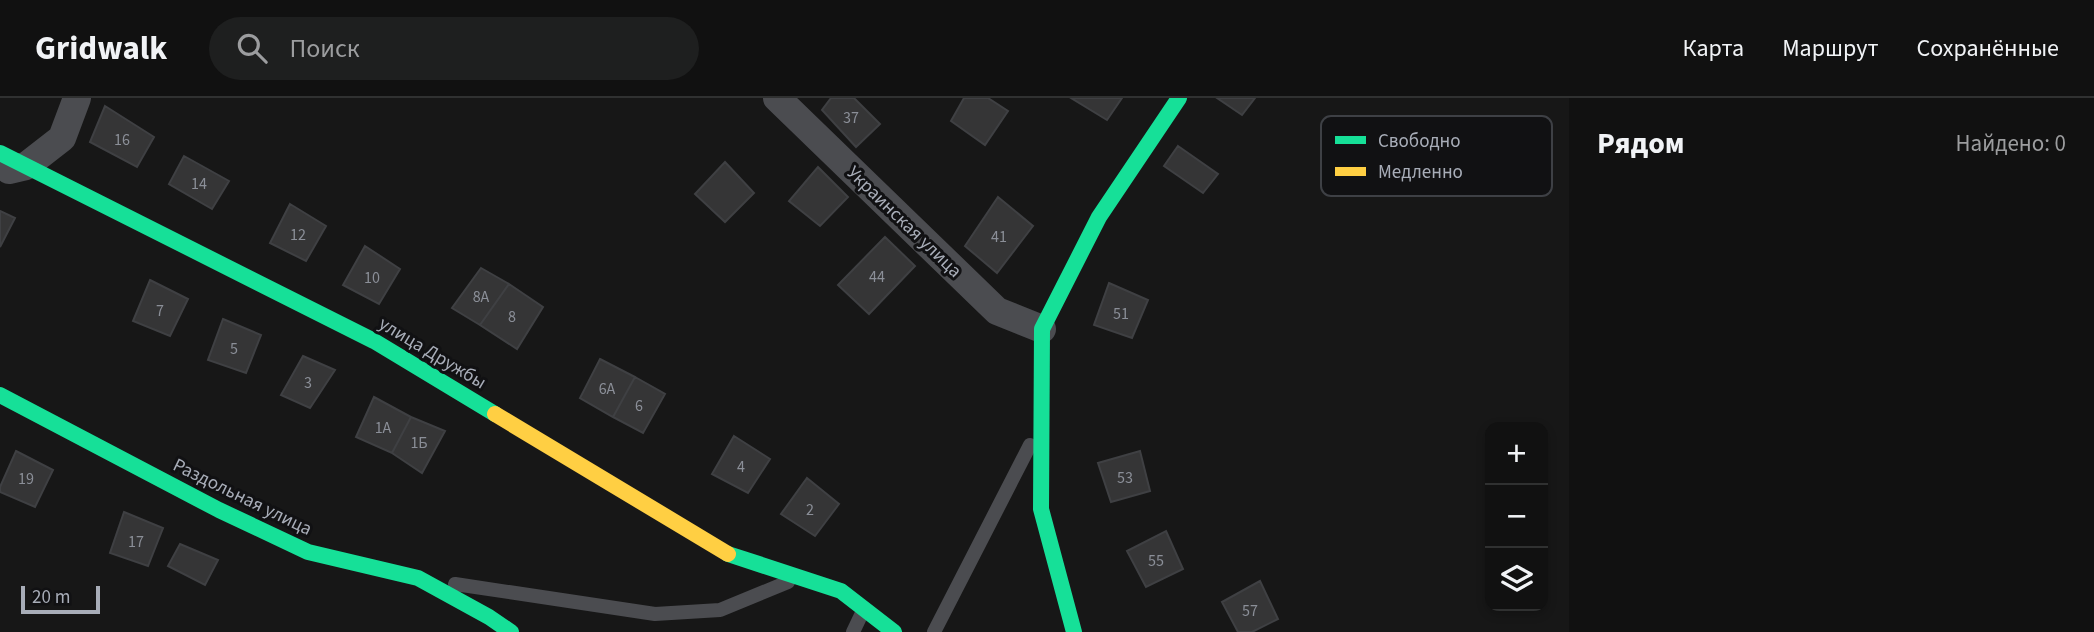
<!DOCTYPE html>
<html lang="ru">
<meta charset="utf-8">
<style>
body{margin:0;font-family:"Source Sans 3",sans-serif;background:#1e1f1f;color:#f1f3f6}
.controls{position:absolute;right:21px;bottom:21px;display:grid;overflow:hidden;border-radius:14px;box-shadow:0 4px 10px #0003}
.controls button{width:63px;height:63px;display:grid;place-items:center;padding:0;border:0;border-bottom:2px solid #303131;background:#111;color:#f1f3f6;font:35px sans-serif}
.scale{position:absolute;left:21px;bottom:18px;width:79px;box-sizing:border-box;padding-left:7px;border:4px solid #a8adb8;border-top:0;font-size:19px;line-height:24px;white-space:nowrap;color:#a8adb8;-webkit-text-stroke:5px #111113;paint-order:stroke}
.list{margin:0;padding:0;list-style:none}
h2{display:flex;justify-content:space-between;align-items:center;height:91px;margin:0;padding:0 28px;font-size:30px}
h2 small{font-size:23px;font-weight:400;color:#9c9d9f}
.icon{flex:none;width:38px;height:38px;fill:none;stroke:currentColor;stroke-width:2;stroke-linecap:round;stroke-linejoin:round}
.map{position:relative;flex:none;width:1569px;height:534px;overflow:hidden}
header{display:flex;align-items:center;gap:42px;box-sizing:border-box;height:98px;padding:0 35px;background:#111;border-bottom:2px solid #303131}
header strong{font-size:33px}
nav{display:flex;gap:38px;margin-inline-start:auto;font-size:24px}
.search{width:490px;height:63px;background:#1e1f1f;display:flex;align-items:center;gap:18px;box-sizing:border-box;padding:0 24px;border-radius:38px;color:#9c9d9f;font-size:26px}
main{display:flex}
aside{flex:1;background:#111}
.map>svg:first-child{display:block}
.building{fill:#353536;stroke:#3f4043;stroke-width:2}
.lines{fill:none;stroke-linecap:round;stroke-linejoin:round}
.lane{stroke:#4b4c50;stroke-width:14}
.street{stroke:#4b4c50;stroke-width:28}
.fast{stroke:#16e098;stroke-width:16}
.slow{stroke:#ffcf43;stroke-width:16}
.labels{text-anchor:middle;stroke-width:6;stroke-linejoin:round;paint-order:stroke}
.number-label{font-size:16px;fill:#8b8f98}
.street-label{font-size:19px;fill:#a8adb8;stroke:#111113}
.key{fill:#111113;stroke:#3e4045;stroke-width:2}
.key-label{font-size:19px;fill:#a8adb8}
</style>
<header>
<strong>Gridwalk</strong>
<div class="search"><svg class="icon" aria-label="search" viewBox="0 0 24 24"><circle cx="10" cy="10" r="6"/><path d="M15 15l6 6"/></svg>Поиск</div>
<nav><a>Карта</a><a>Маршрут</a><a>Сохранённые</a></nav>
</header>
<main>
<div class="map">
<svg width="1569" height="534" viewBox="0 0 1569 534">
<rect width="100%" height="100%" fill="#171717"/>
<path class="building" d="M831,0H854L880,26L856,49L822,12Z
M964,0H988L1008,13L985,47L951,23Z
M1071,0H1122L1107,22Z
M1217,0H1255L1242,17Z
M105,8L154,39L137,69L90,44Z
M1178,48L1218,76L1203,95L1164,68Z
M184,58L229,83L212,111L169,86Z
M725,64L754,95L725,124L695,96Z
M818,69L848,99L820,128L789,103Z
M998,99L1033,128L997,175L965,148Z
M290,106L326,128L306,163L270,145Z
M0,113L15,120L0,149Z
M885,139L915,168L869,216L838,187Z
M365,148L400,171L379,206L343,187Z
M481,170L509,186L480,227L452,210Z
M150,182L188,201L170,238L133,223Z
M1109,185L1148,202L1132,240L1094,227Z
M509,186L543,209L517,251L480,227Z
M223,221L261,237L246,275L208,262Z
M303,258L335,272L310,310L281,297Z
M600,261L635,279L613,319L580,300Z
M635,279L665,296L643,335L613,319Z
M374,299L411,319L392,355L356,339Z
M411,319L445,333L422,375L392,355Z
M734,338L770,361L748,395L712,376Z
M16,353L53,372L35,409L0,394V389Z
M1140,353L1150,393L1111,404L1098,365Z
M807,380L839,406L815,438L781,416Z
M124,414L163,430L148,468L110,455Z
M1166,433L1183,471L1146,489L1127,453Z
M180,446L218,462L205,487L168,468Z
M1260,483L1278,521L1252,534H1238L1222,504Z"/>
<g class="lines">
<path class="lane" d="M455,486L655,516L720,512L788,484
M853,534L863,513
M934,534L1030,347"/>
<path class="street" d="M777,0L997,213L1042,231
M9,72L26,68L62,40L77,0"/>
<path class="fast" d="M0,55L374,243L495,316
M0,297L219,412L308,454L418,480L489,519L511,534
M728,456L841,493L894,534
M1074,534L1041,411L1042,231L1099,119L1179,0"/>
<path class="slow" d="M495,316L728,456"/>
</g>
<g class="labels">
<g class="number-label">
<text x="851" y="25">37</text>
<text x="122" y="47">16</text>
<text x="199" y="91">14</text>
<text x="298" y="142">12</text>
<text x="999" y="144">41</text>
<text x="877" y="184">44</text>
<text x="372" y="185">10</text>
<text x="481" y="204">8А</text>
<text x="160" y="218">7</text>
<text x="1121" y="221">51</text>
<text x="512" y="224">8</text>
<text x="234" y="256">5</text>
<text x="308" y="290">3</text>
<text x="607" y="296">6А</text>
<text x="639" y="313">6</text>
<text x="383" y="335">1А</text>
<text x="419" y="350">1Б</text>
<text x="741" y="374">4</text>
<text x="1125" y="385">53</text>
<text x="26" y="386">19</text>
<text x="810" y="417">2</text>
<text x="136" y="449">17</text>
<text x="1156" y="468">55</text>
<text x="1250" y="518">57</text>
</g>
<g class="street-label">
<text transform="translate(905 123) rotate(44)" y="7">Украинская улица</text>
<text transform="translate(433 254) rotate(31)" y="7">улица Дружбы</text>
<text transform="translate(243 398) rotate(26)" y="7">Раздольная улица</text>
</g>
</g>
<rect x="1321" y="18" width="231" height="80" rx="10" class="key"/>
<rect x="1335" y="38" width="31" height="8" fill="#16e098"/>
<rect x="1335" y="69" width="31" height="9" fill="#ffcf43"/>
<g class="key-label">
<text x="1378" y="49">Свободно</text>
<text x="1378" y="80">Медленно</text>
</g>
</svg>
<div class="controls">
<button>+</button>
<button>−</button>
<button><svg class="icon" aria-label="layers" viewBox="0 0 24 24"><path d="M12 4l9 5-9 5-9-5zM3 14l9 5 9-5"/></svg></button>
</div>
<div class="scale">20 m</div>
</div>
<aside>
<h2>Рядом<small>Найдено: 0</small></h2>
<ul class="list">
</ul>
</aside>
</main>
